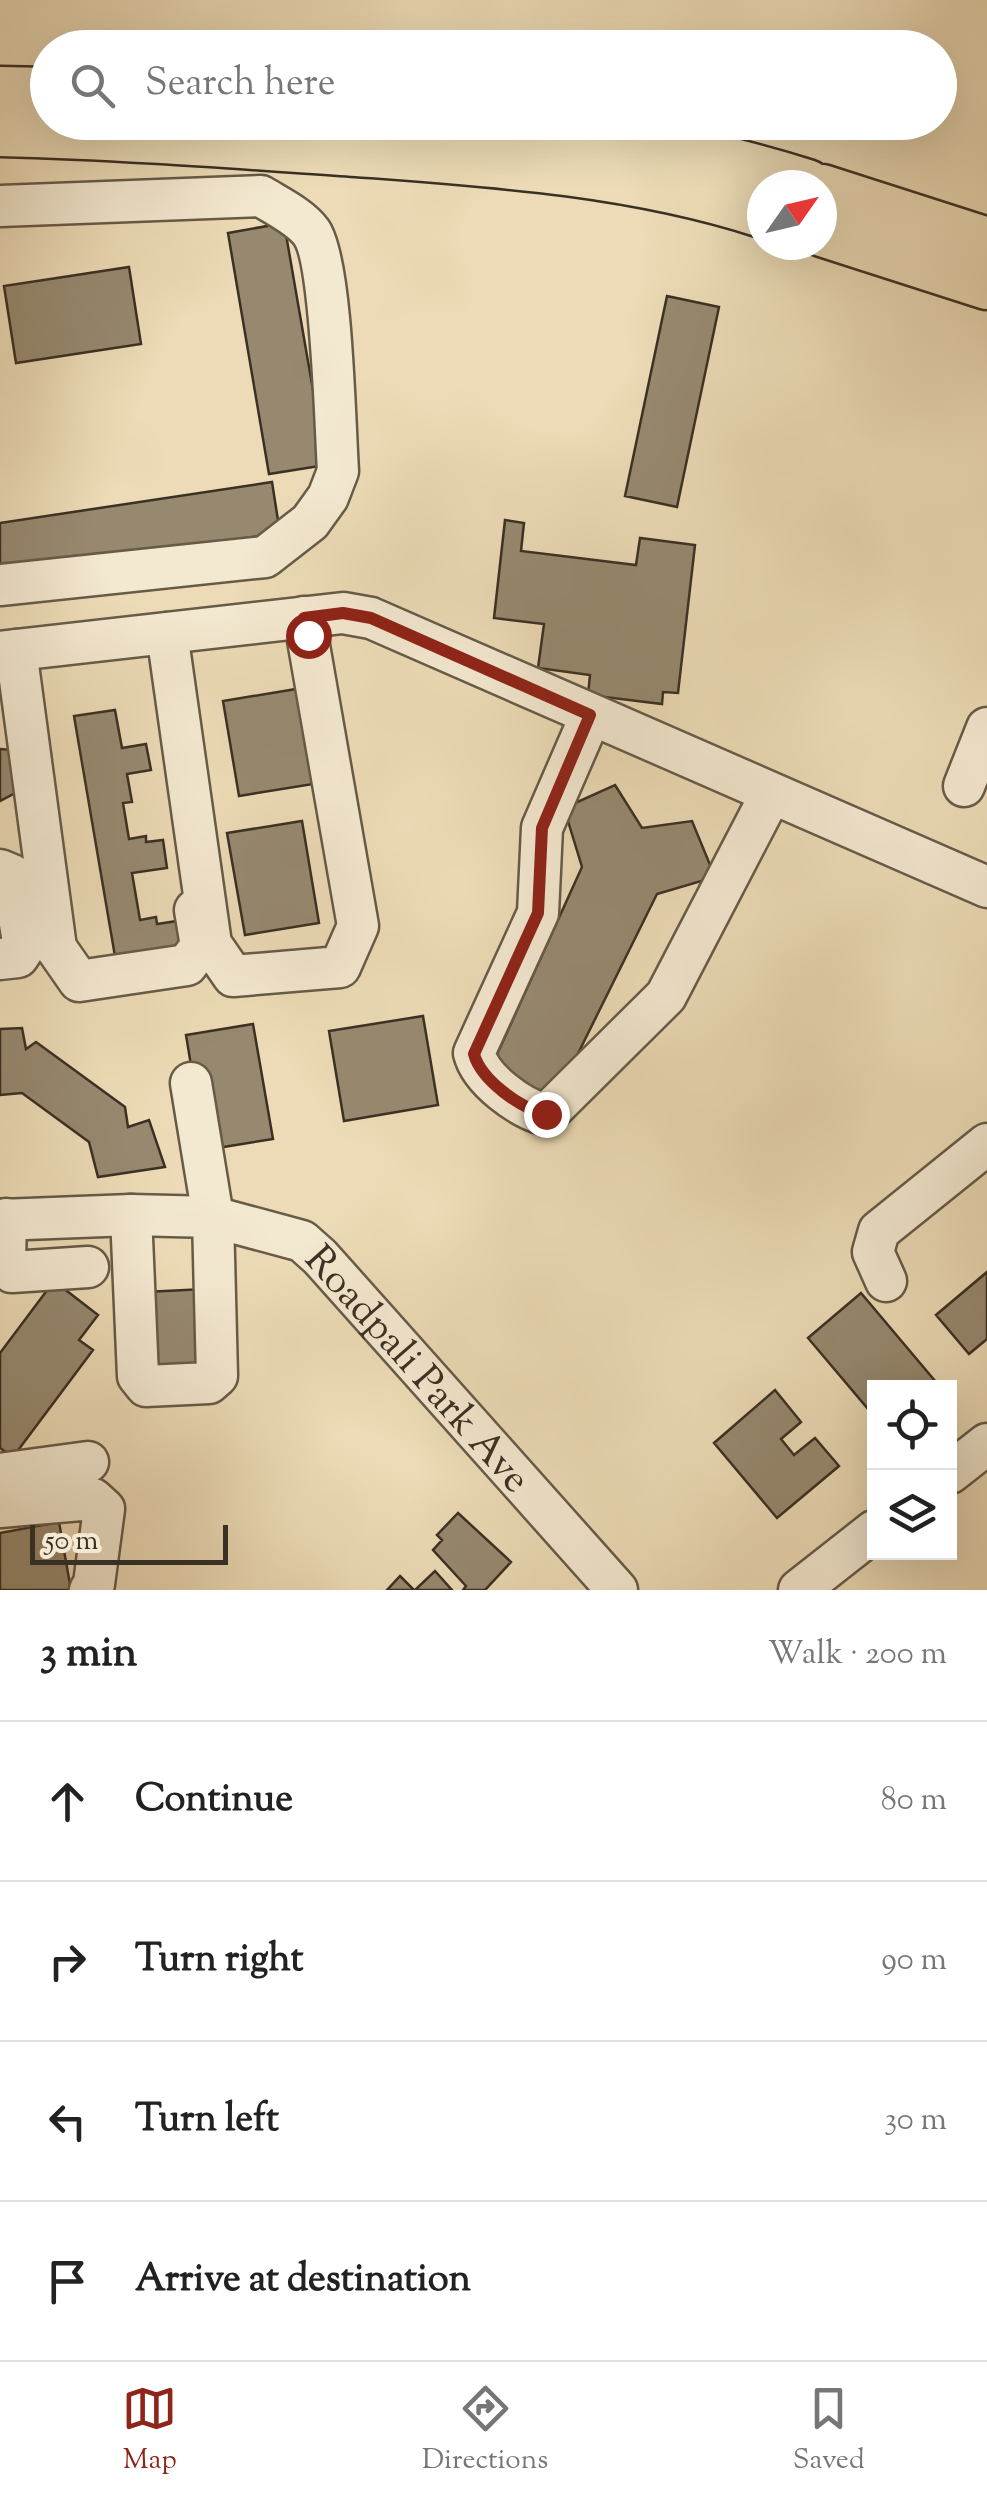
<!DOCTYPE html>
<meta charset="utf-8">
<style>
body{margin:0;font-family:"Sorts Mill Goudy",serif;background:#f6f6f6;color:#222}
.controls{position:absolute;right:30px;bottom:30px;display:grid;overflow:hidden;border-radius:0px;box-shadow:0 10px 40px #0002}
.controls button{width:90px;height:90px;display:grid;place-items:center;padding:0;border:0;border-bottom:2px solid #e0e0e0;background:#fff;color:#222;font:50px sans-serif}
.compass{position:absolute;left:747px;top:170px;width:90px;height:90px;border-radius:50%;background:#fff;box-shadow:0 10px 40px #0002;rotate:56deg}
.scale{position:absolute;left:30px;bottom:25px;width:198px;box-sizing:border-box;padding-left:10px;border:5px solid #3b3024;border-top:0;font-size:28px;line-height:35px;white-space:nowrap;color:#3b3024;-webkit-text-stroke:8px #f3e8d0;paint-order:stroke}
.stop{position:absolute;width:30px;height:30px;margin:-22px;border:8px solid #8f2418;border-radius:50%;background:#fff}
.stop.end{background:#8f2418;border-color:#fff;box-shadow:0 2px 10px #0008}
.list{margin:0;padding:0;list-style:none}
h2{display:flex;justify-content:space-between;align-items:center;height:130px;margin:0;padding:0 40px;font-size:42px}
h2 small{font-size:32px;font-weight:400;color:#767676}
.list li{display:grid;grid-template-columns:65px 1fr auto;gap:30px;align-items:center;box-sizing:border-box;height:160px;padding:0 40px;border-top:2px solid #e0e0e0}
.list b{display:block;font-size:38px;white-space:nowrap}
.list em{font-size:32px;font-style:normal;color:#767676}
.icon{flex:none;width:55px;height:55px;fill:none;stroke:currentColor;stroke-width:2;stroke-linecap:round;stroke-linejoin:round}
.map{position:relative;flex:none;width:987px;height:1590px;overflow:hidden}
.search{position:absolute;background:#fff;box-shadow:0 10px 40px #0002;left:30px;right:30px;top:30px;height:110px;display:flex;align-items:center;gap:25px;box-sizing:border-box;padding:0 35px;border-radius:55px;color:#767676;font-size:38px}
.sheet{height:770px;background:#fff}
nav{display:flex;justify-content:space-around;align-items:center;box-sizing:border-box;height:140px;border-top:2px solid #e0e0e0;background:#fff;font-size:28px;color:#767676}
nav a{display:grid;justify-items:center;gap:5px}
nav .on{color:#8f2418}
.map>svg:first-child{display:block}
.building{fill:#978970;stroke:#3b3024;stroke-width:2.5}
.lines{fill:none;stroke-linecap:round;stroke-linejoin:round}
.minor-casing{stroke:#675b48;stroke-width:45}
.major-casing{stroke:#3b3024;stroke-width:55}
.minor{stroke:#f3e8d0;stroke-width:40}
.major{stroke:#ecdbb6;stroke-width:50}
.route{stroke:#8f2418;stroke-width:12}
.labels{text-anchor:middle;stroke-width:8;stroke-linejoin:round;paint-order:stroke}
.street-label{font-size:40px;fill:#3b3024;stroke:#f3e8d0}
</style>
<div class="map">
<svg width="987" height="1590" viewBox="0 0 987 1590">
<rect width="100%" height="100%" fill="#ecdbb6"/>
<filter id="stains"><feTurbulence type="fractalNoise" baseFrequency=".002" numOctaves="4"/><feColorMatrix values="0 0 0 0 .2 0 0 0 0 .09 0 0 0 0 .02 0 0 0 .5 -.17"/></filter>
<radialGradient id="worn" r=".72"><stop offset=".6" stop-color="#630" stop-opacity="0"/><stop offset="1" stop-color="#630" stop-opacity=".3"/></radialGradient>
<path class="building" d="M284,223L326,465L269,474L228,233Z
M129,267L141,344L16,363L4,286Z
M667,296L719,307L677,507L625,496Z
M272,482L280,533L0,575V523Z
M505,520L524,523L521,551L636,565L640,538L695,545L678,693L663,692L662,704L588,695L590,675L538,668L544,624L494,618Z
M296,689L313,784L239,796L223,701Z
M115,710L122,748L146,744L151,770L127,774L132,802L123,803L129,839L146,836V842L163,840L167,868L132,873L140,920L156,917L157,924L177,921L181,946L117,968L74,716Z
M0,749L11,750L25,788L0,801Z
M615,785L642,828L692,821L715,877L657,894L556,1098L489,1072L582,867L564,808Z
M302,821L319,923L245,935L227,833Z
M423,1016L438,1105L344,1121L329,1031Z
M253,1024L273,1139L205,1150L186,1035Z
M22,1028L26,1049L36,1042L125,1107L128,1127L149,1120L165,1167L98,1177L89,1142L22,1093L0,1095V1029Z
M987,1272V1339L969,1354L936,1315Z
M54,1281L98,1315L79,1340L93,1350L13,1457L0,1448V1353Z
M204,1289L209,1376L151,1378L146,1292Z
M861,1293L941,1388H874V1416L808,1338Z
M775,1390L801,1422L781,1439L794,1455L815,1438L839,1466L777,1518L714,1443Z
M458,1513L511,1562L485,1590H463L466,1586L433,1550L442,1540L437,1535Z
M59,1522L71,1590H0V1533Z
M435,1571L452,1590H415Z
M400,1576L414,1590H387Z"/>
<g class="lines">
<defs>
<g id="minor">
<path d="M0,206L261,196C277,206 300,217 311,232C332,261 335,426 338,471L328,497L310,522L265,557L0,585"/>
<path d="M167,633L211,944L233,976L340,967L358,926L304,617"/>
<path d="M16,650L56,948L79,981L187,965L201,946L195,910"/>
<path d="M0,652L343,613L371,618L987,887"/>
<path d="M591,715L542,828L538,913L474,1053C481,1080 520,1108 546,1115L666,996L771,794"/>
<path d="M964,786L987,728"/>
<path d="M0,870L12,875L24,948L18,957L0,959"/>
<path d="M131,1215L138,1376L146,1386L209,1383L217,1376L213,1217L191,1083"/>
<path d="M6,1219L5,1262L12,1272L88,1267"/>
<path id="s1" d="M0,1220L131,1215L213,1217L302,1241L320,1257L617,1590"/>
<path d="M886,1281L873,1252L879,1231L987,1144"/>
<path d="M950,1473L987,1444"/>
<path d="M0,1474L88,1462"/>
<path d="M0,1507L93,1499L104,1509L94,1584L90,1590"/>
<path d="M799,1590L874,1531"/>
</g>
<path id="major" d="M0,92L48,93
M493,122C600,136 704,152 807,185
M0,131C119,134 238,143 357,151C492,161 632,170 762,212
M822,190L987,243
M822,231L987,284"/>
</defs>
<use href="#minor" class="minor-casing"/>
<use href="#major" class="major-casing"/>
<use href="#minor" class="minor"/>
<use href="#major" class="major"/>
</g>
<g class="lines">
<path class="route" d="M308,635L304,618L343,613L371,618L590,715L542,828L538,913L474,1054C481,1080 520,1108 546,1114"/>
</g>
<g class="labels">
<g class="street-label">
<text dy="14" stroke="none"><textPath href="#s1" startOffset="478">Roadpali Park Ave</textPath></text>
</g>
</g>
<rect width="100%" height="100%" filter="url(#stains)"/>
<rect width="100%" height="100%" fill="url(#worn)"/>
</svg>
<div class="controls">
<button><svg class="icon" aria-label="locate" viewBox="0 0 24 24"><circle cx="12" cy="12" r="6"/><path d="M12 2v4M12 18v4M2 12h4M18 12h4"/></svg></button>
<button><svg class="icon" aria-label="layers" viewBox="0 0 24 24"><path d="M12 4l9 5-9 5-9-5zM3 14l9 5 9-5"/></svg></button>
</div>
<svg class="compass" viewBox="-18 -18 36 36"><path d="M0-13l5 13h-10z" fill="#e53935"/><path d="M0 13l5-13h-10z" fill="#767676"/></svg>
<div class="scale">50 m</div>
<div class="stop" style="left:308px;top:635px"></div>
<div class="stop end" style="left:546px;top:1114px"></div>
<div class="search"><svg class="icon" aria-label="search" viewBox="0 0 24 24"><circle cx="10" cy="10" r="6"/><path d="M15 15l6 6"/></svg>Search here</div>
</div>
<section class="sheet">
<h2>3 min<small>Walk · 200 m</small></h2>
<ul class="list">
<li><svg class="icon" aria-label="ahead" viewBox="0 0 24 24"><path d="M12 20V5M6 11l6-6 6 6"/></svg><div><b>Continue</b></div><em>80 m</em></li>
<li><svg class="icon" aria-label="right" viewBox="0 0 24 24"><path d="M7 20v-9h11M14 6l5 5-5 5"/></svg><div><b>Turn right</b></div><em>90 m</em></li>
<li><svg class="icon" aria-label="left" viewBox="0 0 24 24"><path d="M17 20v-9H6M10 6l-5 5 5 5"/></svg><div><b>Turn left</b></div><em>30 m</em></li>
<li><svg class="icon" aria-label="arrive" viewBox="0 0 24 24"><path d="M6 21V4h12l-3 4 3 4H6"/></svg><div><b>Arrive at destination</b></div></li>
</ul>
</section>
<nav>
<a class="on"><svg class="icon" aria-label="map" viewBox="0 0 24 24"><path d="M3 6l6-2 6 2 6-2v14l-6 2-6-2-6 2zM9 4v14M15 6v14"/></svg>Map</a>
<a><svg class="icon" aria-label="directions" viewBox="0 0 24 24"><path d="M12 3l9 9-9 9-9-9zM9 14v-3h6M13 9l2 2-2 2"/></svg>Directions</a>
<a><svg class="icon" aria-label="saved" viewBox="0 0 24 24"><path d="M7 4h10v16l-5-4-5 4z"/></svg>Saved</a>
</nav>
